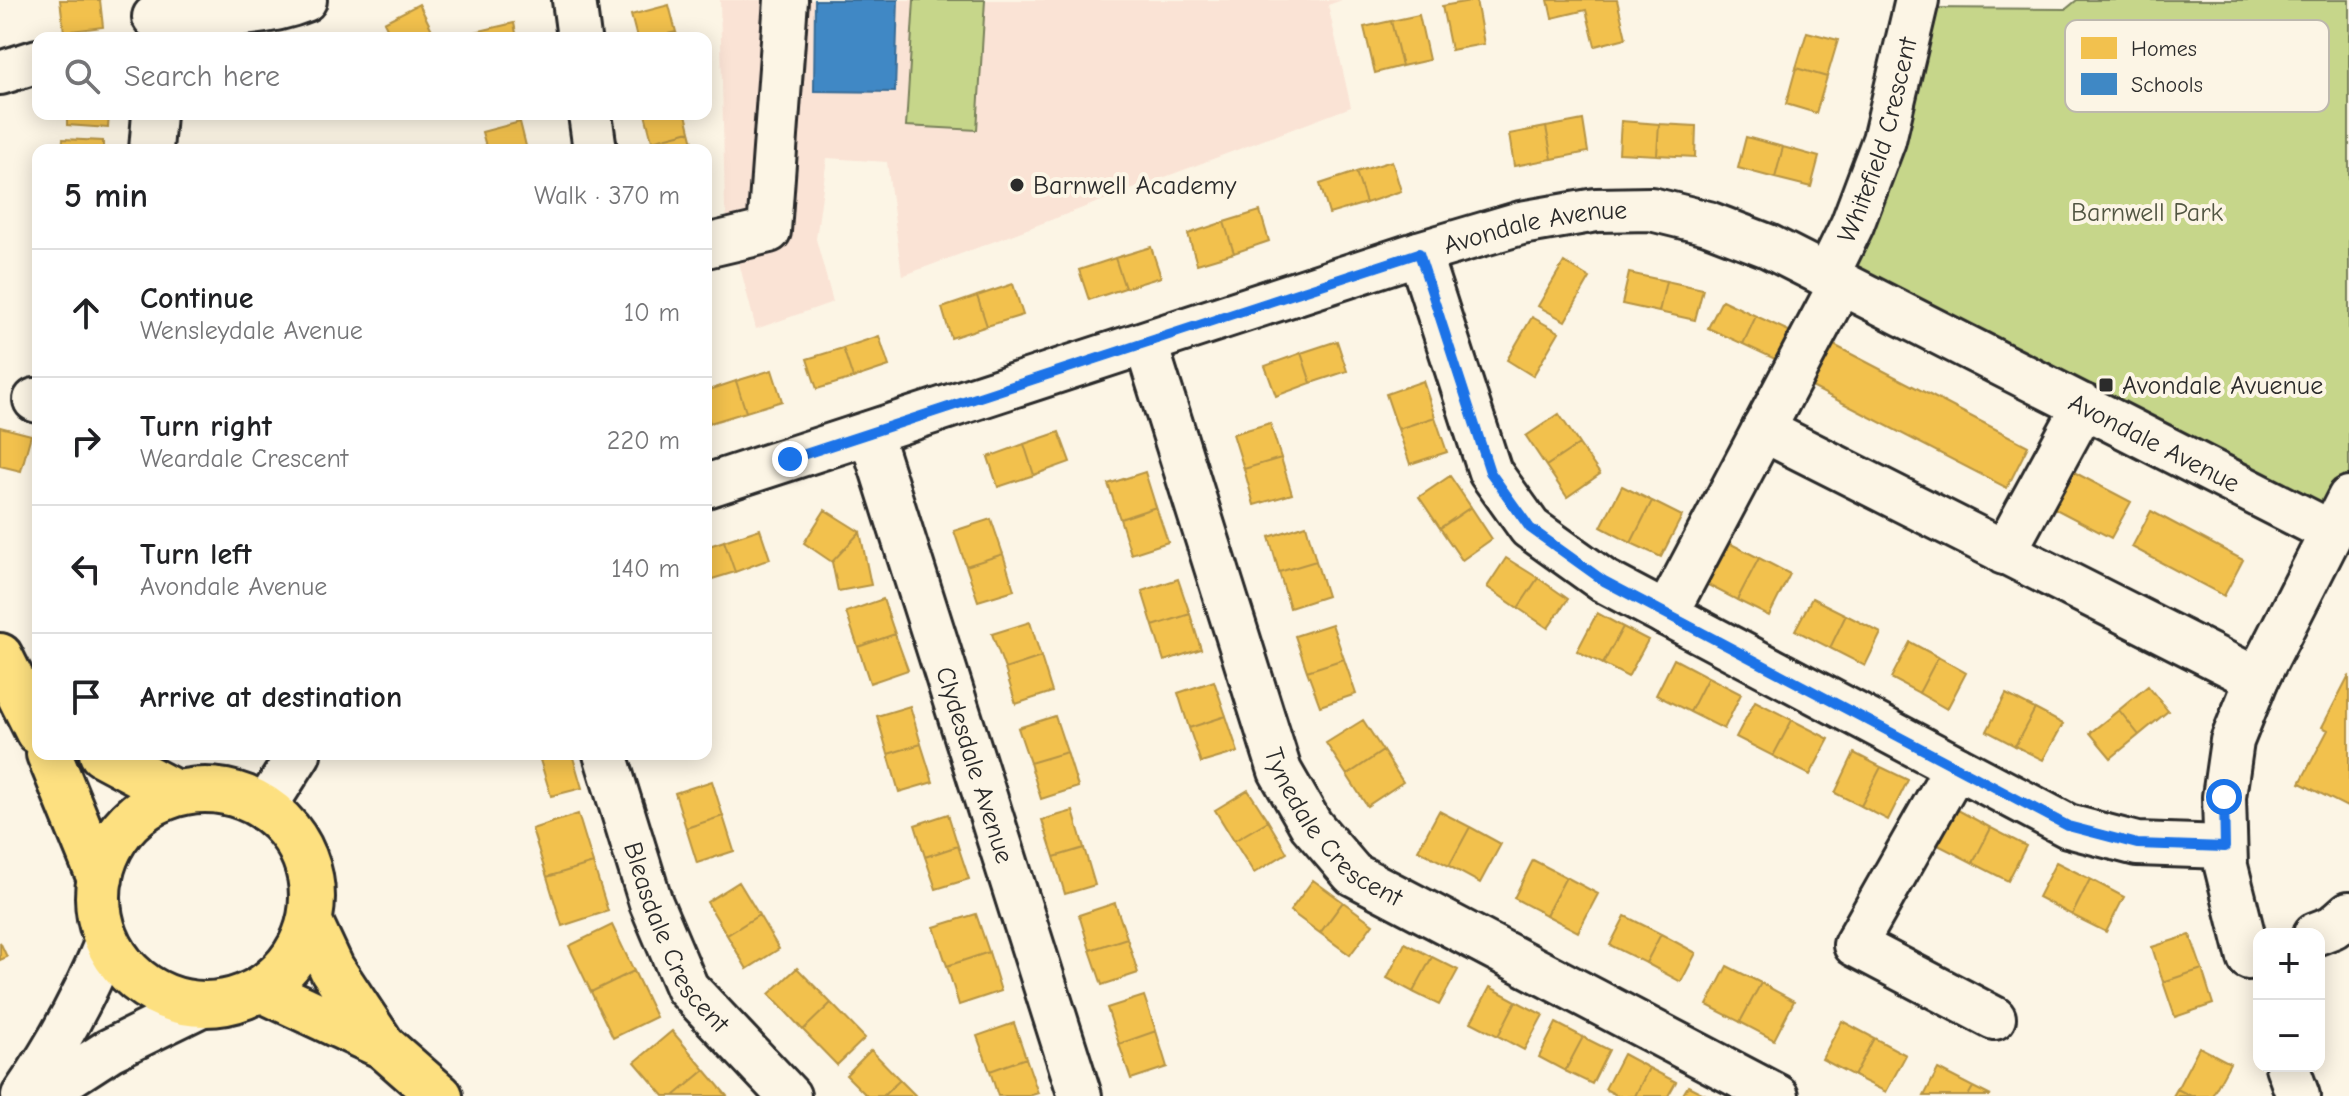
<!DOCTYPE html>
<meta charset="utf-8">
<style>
body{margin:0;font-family:"Comic Neue",sans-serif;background:#f2f2f2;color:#202124}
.controls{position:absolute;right:24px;bottom:24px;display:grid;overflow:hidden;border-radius:16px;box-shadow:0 4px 20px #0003}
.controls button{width:72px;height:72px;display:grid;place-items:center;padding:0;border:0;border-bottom:2px solid #e0e0e0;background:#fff;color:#202124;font:40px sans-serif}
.stop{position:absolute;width:24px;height:24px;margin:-18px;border:6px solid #1a73e8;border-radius:50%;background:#fff}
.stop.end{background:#1a73e8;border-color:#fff;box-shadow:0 2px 8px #0008}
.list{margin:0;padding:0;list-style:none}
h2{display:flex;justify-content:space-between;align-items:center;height:104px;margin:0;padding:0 32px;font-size:34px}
h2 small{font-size:26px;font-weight:400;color:#757577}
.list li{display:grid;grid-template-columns:52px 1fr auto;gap:24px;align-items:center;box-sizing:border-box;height:128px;padding:0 32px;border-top:2px solid #e0e0e0}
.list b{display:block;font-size:30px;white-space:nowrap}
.list p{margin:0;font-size:26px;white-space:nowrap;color:#757577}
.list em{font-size:26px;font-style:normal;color:#757577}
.icon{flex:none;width:44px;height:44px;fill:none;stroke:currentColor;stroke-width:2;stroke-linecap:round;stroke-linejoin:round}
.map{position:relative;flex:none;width:2349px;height:1096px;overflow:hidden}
.search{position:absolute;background:#fff;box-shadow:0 4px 20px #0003;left:32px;top:32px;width:680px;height:88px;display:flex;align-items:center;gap:20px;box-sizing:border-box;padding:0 28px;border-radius:16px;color:#757577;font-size:30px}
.panel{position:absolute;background:#fff;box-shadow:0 4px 20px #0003;left:32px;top:144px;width:680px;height:616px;border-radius:16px}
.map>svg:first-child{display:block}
.built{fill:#fae3d5}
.green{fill:#c6d68a;stroke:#78805a;stroke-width:2}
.homes{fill:#f2c14e;stroke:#b69444;stroke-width:2}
.schools{fill:#3f88c5;stroke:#396c97;stroke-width:2}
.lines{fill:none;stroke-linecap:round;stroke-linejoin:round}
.minor-casing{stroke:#2b2b2b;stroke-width:48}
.major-casing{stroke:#2b2b2b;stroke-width:50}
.minor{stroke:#fcf5e5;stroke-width:42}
.major{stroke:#fde080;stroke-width:44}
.route{stroke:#1a73e8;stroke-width:10}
.poi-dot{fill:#2b2b2b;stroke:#fcf5e5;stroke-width:3}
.labels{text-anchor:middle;stroke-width:8;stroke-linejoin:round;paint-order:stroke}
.street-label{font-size:26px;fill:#2b2b2b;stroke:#fcf5e5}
.poi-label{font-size:26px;fill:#2b2b2b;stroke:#fcf5e5;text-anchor:start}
.park-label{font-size:26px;fill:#525643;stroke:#fcf5e5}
.key{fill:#fcf5e5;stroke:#bdb8ad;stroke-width:2}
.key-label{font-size:22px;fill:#2b2b2b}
</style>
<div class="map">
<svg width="2349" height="1096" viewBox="0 0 2349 1096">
<rect width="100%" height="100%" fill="#fcf5e5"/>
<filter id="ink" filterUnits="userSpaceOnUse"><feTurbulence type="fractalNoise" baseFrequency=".0125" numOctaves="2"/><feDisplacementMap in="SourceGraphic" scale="16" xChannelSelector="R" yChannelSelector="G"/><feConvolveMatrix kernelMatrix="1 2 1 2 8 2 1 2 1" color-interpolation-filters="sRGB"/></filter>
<g filter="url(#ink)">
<path class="built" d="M720,0H1342L1328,5L1351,107L902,276L887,162L827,158L816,239L833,302L756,329L725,208Z"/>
<path class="green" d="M914,0H985L977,130L906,126Z
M2077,0H2349V497L2331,532L1827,276L1915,8L2066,9Z"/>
<path class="homes" d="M60,0H100L103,27L64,32Z
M1476,0L1484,44L1451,50L1442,6Z
M1548,0H1617L1626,38L1595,46L1586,10L1552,18Z
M419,4L436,38H392L384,22Z
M669,5L676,32L651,38H637L631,15Z
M1419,15L1429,60L1402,66L1391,21Z
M1391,21L1402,66L1375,73L1364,27Z
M514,23L517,38H477L475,32Z
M676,32L678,38H651Z
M1807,32L1838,40L1827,77L1796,68Z
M1796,68L1827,77L1816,113L1786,104Z
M67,114H109L108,128L67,125Z
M645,114H686L690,131L652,141Z
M1583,120L1588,152L1552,159L1546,127Z
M1621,121L1659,124L1657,155L1619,153Z
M520,122L527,150H487L482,132Z
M1659,124L1696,126L1695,157L1657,155Z
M1546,127L1552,159L1514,166L1509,134Z
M690,131L695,150H654L652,141Z
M1746,137L1783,147L1775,178L1738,168Z
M63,139L103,141V150H62Z
M1783,147L1819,157L1811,187L1775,178Z
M1392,161L1401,191L1366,203L1356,172Z
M1356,172L1366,203L1329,214L1320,184Z
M1260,211L1269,241L1234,253L1224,222Z
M1224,222L1234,253L1197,264L1188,234Z
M1151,247L1161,277L1125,288L1115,258Z
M1115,258L1125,288L1089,300L1079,270Z
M1564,262L1590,278L1565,321L1538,306Z
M1629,273L1666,281L1659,312L1622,304Z
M1666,281L1703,289L1695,320L1659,312Z
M1013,284L1023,315L987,326L977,296Z
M977,296L987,326L951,338L942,308Z
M1722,300L1756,316L1743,344L1708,328Z
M1756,316L1791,332L1777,360L1743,344Z
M1532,317L1559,332L1533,376L1507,360Z
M879,336L889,366L853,378L843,348Z
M1337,341L1347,371L1311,383L1301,353Z
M1832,344L2028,446L2007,488L1810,386Z
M843,348L853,378L817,389L807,359Z
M1301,353L1311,383L1276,396L1265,366Z
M772,370L782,401L746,412L736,381Z
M736,381L746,412L710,423L706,410V391Z
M1423,381L1435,417L1398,429L1386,394Z
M1559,414L1579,444L1546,466L1526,436Z
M1435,417L1447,452L1410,464L1398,429Z
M1270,423L1281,458L1244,469L1233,434Z
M0,427L31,435L21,471L0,466Z
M1059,432L1070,462L1034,475L1024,444Z
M1024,444L1034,475L998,487L988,457Z
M1579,444L1600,474L1567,497L1546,466Z
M1281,458L1292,494L1254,505L1244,469Z
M2070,470L2131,502L2111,538L2050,506Z
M1145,472L1156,507L1120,519L1108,484Z
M1450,476L1471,507L1440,528L1419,497Z
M1622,486L1652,501L1631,543L1601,527Z
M1652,501L1682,516L1661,557L1631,543Z
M1156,507L1168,542L1131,554L1120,519Z
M1471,507L1492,539L1462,560L1440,528Z
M825,510L860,532L832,562L804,543Z
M2151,511L2243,560L2224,596L2132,547Z
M991,519L1003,554L966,566L954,531Z
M1306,525L1316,561L1279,572L1269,537Z
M760,529L770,559L735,572L724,541Z
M860,532L871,585L838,591L832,562Z
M724,541L735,572L706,581V547Z
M1727,542L1759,558L1737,600L1706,584Z
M1003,554L1014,590L978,601L966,566Z
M1506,558L1538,578L1518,608L1487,587Z
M1759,558L1790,574L1769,616L1737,600Z
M1316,561L1327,596L1290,608L1279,572Z
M1538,578L1568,599L1548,628L1518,608Z
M1178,579L1190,614L1153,626L1142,591Z
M1812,598L1846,615L1830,648L1795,630Z
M883,599L895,634L858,647L846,612Z
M1597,613L1623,627L1603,664L1577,651Z
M1190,614L1201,649L1164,661L1153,626Z
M1846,615L1881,633L1865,666L1830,648Z
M1030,622L1041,657L1005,669L992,634Z
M1332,624L1344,659L1307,671L1295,636Z
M1623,627L1648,640L1628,677L1603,664Z
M895,634L908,670L870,683L858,647Z
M1910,642L1938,657L1919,693L1891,678Z
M1041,657L1052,692L1016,704L1005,669Z
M1938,657L1966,673L1947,709L1919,693Z
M1344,659L1356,694L1320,706L1307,671Z
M1674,659L1708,677L1690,712L1656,695Z
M2349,675V803L2347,807L2300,783L2328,730L2322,727Z
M1708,677L1741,694L1724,729L1690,712Z
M1214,681L1226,716L1189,728L1178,693Z
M2148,686L2168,711L2139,735L2119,710Z
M2006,694L2035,709L2015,746L1987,731Z
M1755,701L1792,720L1773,756L1736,737Z
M910,706L921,744L888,754L877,716Z
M2035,709L2063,724L2043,760L2015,746Z
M2119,710L2139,735L2111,758L2090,733Z
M1055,716L1067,752L1030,763L1018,728Z
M1226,716L1238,752L1201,763L1189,728Z
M1363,720L1383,751L1347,775L1326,743Z
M1792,720L1829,739L1810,775L1773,756Z
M921,744L933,782L899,792L888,754Z
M1383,751L1403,782L1367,806L1347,775Z
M1067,752L1078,787L1041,799L1030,763Z
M1854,753L1881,767L1861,806L1835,793Z
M539,754H561L540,760Z
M561,754H572L582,788L551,796L540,760Z
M1881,767L1908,780L1888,820L1861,806Z
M712,781L723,816L686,828L675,793Z
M1248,790L1268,821L1234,841L1215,810Z
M1956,809L1991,828L1973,863L1938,845Z
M1073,811L1084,848L1054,857L1042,820Z
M1439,811L1470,827L1449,866L1418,850Z
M578,814L593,863L547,877L532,829Z
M948,814L958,846L925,857L915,825Z
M723,816L734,851L697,863L686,828Z
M1268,821L1287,853L1254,873L1234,841Z
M1470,827L1501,844L1480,883L1449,866Z
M1991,828L2026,846L2008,881L1973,863Z
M958,846L969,879L936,889L925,857Z
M1084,848L1095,885L1065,894L1054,857Z
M1533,860L1566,877L1546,915L1514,898Z
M2056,862L2090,879L2072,915L2038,897Z
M593,863L608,911L562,926L547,877Z
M1566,877L1598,894L1578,932L1546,915Z
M2090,879L2124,897L2106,932L2072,915Z
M1313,880L1343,902L1320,933L1290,911Z
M739,882L759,915L727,935L707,902Z
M1343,902L1373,924L1350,955L1320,933Z
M1115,903L1127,938L1090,950L1079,915Z
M976,914L989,952L947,966L934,927Z
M759,915L779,949L747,969L727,935Z
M1625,916L1661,934L1646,963L1610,945Z
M612,925L634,971L591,992L569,946Z
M1661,934L1696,953L1681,982L1646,963Z
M2190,935L2202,969L2163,982L2152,947Z
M1127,938L1138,973L1102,985L1090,950Z
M0,942L7,957L0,960Z
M1405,943L1432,957L1413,992L1387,978Z
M989,952L1001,991L959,1005L947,966Z
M1432,957L1458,970L1439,1005L1413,992Z
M1727,966L1761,983L1740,1022L1707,1005Z
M797,968L831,1003L803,1030L769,994Z
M2202,969L2213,1004L2175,1017L2163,982Z
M634,971L656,1017L613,1038L591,992Z
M1761,983L1794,1001L1774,1040L1740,1022Z
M1490,987L1516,1001L1498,1036L1471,1022Z
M1144,996L1156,1031L1119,1044L1107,1008Z
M1516,1001L1543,1015L1524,1050L1498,1036Z
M831,1003L865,1038L837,1065L803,1030Z
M1842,1021L1874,1038L1854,1076L1822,1059Z
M1014,1023L1026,1058L990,1071L977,1036Z
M1556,1023L1583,1037L1565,1071L1539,1057Z
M672,1031L705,1070L674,1096H664L635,1062Z
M1156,1031L1167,1067L1131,1079L1119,1044Z
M1583,1037L1609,1050L1592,1084L1565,1071Z
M1874,1038L1906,1055L1886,1092L1854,1076Z
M2199,1047L2230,1063L2212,1096H2191L2177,1089Z
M871,1050L900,1080L883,1096H867L846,1075Z
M1623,1054L1649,1068L1635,1096H1618L1605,1089Z
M1026,1058L1038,1093L1029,1096H998L990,1071Z
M1649,1068L1676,1082L1668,1096H1635Z
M1938,1069L1973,1087L1968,1096H1924Z
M705,1070L727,1096H674Z
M900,1080L916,1096H883Z
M1688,1086L1708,1096H1682Z
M1973,1087L1991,1096H1968Z
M2177,1089L2191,1096H2173Z"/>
<path class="schools" d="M815,0H898L895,92L814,91Z"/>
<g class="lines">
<defs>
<g id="minor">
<path d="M574,0L579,38"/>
<path d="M154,17C204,15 258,19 305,0"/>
<path d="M0,73L38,61"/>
<path d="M590,114L595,150"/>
<path d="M151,150L154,114"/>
<path d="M706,246L769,231L786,0"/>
<path d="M1419,253L1490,472L1530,528L1604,581L2068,826L2137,844L2225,847"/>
<path id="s1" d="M1827,276L1852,225L1884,140L1917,0"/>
<path id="s2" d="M1146,344L1280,771L1311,825L1353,874L1777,1096"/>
<path d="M35,400L38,401"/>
<path d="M1763,430L2257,679"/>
<path id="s3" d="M870,433L1080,1096"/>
<path id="s4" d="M706,486L1419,253L1521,223L1596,210L1651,209L1708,223L1768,246L2331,532"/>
<path d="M2004,553L2084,406"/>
<path d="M1666,614L1841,283"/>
<path id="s5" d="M605,754L651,903L687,988L789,1096"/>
<path d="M1956,767L1855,945L1994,1018"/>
<path d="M264,809L299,754"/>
<path d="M2315,934L2333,927L2349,913"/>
<path d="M2249,958L2226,866L2224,797L2232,741L2257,679L2349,498"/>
<path d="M2287,1066L2298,1096"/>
<path d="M23,1096C57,1047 85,996 107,941"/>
<path d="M39,1096L110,1050L202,1005"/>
</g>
<path id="major" d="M0,656L38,732
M49,754L100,879
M102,754L175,793
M98 897a107 107 0 1 1 214 0a107 107 0 1 1-214 0Z
M310,922L332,969L383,1046L440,1096
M261,989L383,1046"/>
</defs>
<use href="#minor" class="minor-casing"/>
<use href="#major" class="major-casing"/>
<use href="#minor" class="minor"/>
<use href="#major" class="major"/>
</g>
</g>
<g class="lines" filter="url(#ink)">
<path class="route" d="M790,459L1419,253L1490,472L1530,528L1604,581L2068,826L2137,844L2225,847L2224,797"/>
</g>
<g class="poi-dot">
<circle cx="1017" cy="185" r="8"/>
<rect x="2098" y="377" width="16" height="16" rx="4"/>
</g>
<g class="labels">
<g class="street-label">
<text dy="9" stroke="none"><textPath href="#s1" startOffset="146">Whitefield Crescent</textPath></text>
<text dy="9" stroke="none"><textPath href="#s4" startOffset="870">Avondale Avenue</textPath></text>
<text dy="9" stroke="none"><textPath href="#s4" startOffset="1544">Avondale Avenue</textPath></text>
<text dy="9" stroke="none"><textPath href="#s3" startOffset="348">Clydesdale Avenue</textPath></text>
<text dy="9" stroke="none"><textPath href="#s2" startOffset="526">Tynedale Crescent</textPath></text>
<text dy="9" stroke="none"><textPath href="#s5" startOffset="198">Bleasdale Crescent</textPath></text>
</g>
<g class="poi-label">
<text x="1033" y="194">Barnwell Academy</text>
<text x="2122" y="394">Avondale Avuenue</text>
</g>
<g class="park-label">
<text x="2147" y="221">Barnwell Park</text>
</g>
</g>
<rect x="2065" y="20" width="264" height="92" rx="12" class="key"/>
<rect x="2081" y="37" width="36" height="22" fill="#f2c14e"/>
<rect x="2081" y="73" width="36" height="22" fill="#3f88c5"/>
<g class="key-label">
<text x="2131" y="56">Homes</text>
<text x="2131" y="92">Schools</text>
</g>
</svg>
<div class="controls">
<button>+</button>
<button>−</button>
</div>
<div class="stop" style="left:2224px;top:797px"></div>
<div class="stop end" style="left:790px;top:459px"></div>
<div class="search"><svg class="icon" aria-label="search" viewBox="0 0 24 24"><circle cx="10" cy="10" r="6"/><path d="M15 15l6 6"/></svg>Search here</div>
<section class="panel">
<h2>5 min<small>Walk · 370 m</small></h2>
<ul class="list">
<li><svg class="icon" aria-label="ahead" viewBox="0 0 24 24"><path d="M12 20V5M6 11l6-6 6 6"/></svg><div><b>Continue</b><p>Wensleydale Avenue</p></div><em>10 m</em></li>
<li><svg class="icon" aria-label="right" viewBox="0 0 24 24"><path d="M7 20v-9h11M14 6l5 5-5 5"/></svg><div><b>Turn right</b><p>Weardale Crescent</p></div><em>220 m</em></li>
<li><svg class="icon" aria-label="left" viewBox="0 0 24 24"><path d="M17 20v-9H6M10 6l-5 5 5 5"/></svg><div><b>Turn left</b><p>Avondale Avenue</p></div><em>140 m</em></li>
<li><svg class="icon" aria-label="arrive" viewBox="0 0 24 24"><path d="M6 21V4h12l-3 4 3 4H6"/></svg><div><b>Arrive at destination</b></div></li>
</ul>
</section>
</div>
